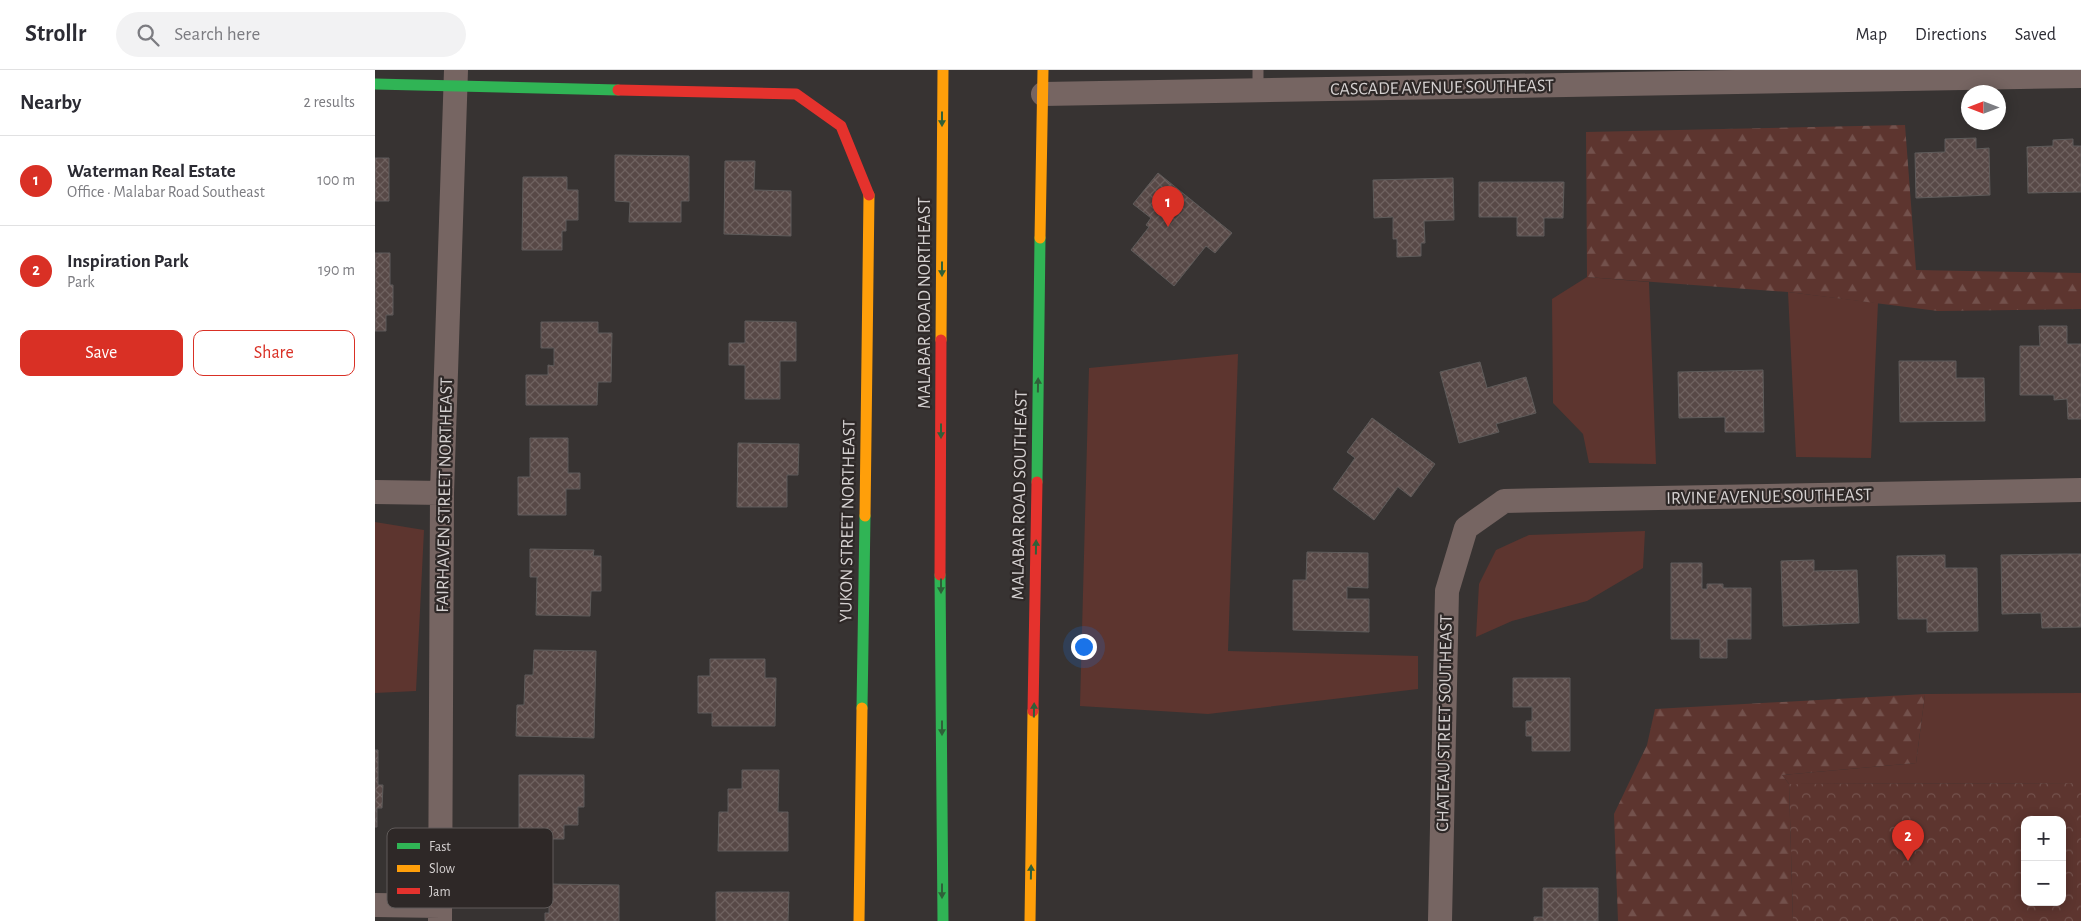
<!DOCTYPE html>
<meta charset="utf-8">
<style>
body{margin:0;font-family:"Alegreya Sans",sans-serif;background:#f2f2f3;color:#2b2b33}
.controls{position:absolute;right:15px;bottom:15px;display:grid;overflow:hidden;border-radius:10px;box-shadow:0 2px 12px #0003}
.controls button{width:45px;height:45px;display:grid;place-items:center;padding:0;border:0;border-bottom:1px solid #e1e1e2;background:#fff;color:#2b2b33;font:25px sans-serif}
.compass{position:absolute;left:1586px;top:15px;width:45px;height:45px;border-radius:50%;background:#fff;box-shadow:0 2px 12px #0003;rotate:270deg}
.you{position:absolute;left:708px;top:576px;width:18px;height:18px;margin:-12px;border:4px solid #fff;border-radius:50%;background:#1a73e8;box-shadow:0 0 0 8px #1a73e833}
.badge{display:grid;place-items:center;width:32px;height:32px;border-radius:50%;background:#d93025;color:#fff;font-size:16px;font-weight:700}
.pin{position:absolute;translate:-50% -41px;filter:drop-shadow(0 1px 2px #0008)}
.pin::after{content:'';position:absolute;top:26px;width:18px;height:15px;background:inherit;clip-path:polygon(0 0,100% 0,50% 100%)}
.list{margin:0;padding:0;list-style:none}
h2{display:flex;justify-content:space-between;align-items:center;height:65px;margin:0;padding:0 20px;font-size:21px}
h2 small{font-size:16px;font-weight:400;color:#7c7c81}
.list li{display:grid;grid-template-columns:32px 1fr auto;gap:15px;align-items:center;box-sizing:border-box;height:90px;padding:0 20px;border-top:1px solid #e1e1e2}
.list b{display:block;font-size:19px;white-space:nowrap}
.list p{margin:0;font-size:16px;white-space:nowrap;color:#7c7c81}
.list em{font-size:16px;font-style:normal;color:#7c7c81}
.actions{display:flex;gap:10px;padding:15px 20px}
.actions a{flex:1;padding:11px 0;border:1px solid #d93025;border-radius:10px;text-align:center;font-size:18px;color:#d93025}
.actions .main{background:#d93025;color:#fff}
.icon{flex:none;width:28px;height:28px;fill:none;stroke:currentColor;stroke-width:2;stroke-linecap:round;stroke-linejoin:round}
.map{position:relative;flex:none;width:1706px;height:851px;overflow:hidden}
header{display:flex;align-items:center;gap:30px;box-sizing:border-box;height:70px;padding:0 25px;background:#fff;border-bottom:1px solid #e1e1e2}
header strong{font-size:24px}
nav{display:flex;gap:28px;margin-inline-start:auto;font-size:18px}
.search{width:350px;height:45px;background:#f2f2f3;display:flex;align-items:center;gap:12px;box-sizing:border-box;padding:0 18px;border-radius:28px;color:#7c7c81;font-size:19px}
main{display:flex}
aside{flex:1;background:#fff}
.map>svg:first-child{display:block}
.green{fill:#5d352f}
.forest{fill:url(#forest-firs)}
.park{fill:url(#park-crowns);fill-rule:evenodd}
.building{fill:url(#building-cross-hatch);stroke:#5e5b5a}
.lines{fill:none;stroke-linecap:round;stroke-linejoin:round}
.lane{stroke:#766562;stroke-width:11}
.street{stroke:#766562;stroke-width:24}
.fast{stroke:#30b455;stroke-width:11}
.slow{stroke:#ff9f0a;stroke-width:11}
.jam{stroke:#e5322d;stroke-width:11}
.oneway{fill:#2f6039}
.labels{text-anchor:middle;stroke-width:4.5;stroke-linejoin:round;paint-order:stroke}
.street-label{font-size:18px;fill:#d5d1d1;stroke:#2e2827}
.key{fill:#2e2827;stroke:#605b5a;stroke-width:1}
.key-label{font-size:14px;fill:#d5d1d1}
</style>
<header>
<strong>Strollr</strong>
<div class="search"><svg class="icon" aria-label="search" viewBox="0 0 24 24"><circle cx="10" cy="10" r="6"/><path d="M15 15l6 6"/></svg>Search here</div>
<nav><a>Map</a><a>Directions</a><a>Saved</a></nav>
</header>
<main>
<aside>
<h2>Nearby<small>2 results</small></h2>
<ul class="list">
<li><span class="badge">1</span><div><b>Waterman Real Estate</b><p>Office · Malabar Road Southeast</p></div><em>100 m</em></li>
<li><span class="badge">2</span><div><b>Inspiration Park</b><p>Park</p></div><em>190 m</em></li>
</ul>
<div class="actions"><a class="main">Save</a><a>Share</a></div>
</aside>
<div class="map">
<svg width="1706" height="851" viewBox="0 0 1706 851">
<defs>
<pattern id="forest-firs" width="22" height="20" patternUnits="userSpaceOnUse" patternTransform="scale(1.25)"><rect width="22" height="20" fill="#5d352f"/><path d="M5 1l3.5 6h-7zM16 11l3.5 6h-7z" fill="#73514c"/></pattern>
<pattern id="park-crowns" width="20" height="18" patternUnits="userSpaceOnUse" patternTransform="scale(1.25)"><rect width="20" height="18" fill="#5d352f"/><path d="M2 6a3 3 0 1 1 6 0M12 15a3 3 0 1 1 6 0" fill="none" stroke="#73514c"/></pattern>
<pattern id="building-cross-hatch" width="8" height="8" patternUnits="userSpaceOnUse" patternTransform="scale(1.25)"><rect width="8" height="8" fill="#584947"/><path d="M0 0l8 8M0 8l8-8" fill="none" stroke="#6f6260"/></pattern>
</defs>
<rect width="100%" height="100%" fill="#373332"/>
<path class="green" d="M1212,207L1274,212L1281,394L1214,393L1208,364L1178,333L1177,229Z
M1413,222L1503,233L1496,388L1421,387Z
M863,284L853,581L1043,586V619L833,644L705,636L714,298Z
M0,452L49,460L41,621L0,623Z
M1270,461L1268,498L1212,531L1137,551L1101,567L1104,514L1121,480L1154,465Z
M1706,623V713L1414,714L1407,705L1541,693L1550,624Z"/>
<path class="forest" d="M1530,55L1541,200L1706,203V239L1563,241L1413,222L1212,207L1211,62Z
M1550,624L1541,693L1407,705L1414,714L1418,851H1243L1239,744L1272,675L1280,639Z"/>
<path class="park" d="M1706,713V851H1418L1414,714ZM1650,750H1687V832H1650Z"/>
<path class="building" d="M1601,68V79L1614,78L1615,125L1541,128L1540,83L1570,82V69Z
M1698,69V76H1706V122L1653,123L1652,77L1678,76V70Z
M240,85L314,86V131H306V152H254L255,132L240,131Z
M0,88H14V131H0Z
M350,91H380L379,120L416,121V166L349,164Z
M783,103L857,163L840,183L831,176L799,216L756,180L774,157L771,155L776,148L758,134Z
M148,107H192V120H203V150H191V161H187V180H147Z
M1078,108L1079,150L1049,151L1050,173H1046V186L1022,187V169H1018V147L999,148L998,110Z
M1104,112H1189L1188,148H1169V166H1142V147H1104Z
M0,183H15V215H18V245H11V261H0Z
M370,251L421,252V291H405V329H370V295H354V273H370Z
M166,252H223V263H237L236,312H223L222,335H151V305H173V295L179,296V278H166Z
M1664,256H1692V274H1706V349H1693L1692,329L1679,330V325H1645V276H1665Z
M1524,291H1581V308H1609L1610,351L1525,352Z
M1105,292L1112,318L1151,307L1161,343L1121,354L1124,362L1084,373L1065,302Z
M1388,300L1389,362H1350V347L1304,348L1303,302Z
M997,348L1060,394L1036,427L1023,417L999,450L958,419L980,388L972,382Z
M155,368H193V403H205V419H191V445H143V407H155Z
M363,373L424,374L423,405H412V437H362Z
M155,479L219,480L218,486H226V521H216L215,546L161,545L162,507H155Z
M932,482L993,483V518L972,517V529H994V562L918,560V510H931Z
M1689,484H1706V557L1667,558L1666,543L1627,544L1626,485Z
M1570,485V498H1602L1603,561L1552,562V549H1523L1522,486Z
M1439,490V501L1482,500L1484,553L1408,556L1406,491Z
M1296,493H1327V519H1332V514H1348V518H1376V569H1352V588H1325V569H1296Z
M159,580L221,581L219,668L141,666L142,635H149L150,605H158Z
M335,589H390V608H401L400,656H337V643H323V606H335Z
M1138,608H1195V681H1157V666H1151V651H1157V637H1138Z
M0,680H3V715H8L7,738H2V757H0Z
M367,700H404L403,742H413V781H343L344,742H353V719H367Z
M144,705H209V737H203V755H189V769H144Z
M174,814L244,815V851H170V843H174Z
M1168,818H1223V851H1159V847H1168Z
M341,822H414L413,851H341Z"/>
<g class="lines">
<path class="lane" d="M883,0V19"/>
<path class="street" d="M668,24L1706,6
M0,422L67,423
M0,835L65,836
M65,851L67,423L81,0
M1065,851L1072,521L1091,458L1125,434L1129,431L1706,420"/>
<path class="fast" d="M0,14L243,20
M662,412L665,168
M565,505L568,851
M487,638L490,446"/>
<path class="slow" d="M665,168L668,0
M566,270L568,0
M490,446L494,125
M484,851L487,638
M655,851L658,641"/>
<path class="jam" d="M243,20L421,24L466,56L494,125
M565,505L566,270
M658,641L662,412"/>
</g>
<defs><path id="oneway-solid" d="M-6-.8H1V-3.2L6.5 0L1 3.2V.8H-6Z" transform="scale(1.25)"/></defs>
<g class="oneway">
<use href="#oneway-solid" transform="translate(567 49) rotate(90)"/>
<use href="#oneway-solid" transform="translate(567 199) rotate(90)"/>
<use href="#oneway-solid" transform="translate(663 315) rotate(-89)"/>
<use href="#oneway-solid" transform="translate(566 361) rotate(90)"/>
<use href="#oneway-solid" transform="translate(661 477) rotate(-89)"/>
<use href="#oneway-solid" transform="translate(566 516) rotate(90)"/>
<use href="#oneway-solid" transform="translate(659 640) rotate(-89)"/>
<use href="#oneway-solid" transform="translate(567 658) rotate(90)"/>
<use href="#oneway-solid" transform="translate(656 802) rotate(-89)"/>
<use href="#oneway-solid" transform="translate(567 821) rotate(90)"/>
</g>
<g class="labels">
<g class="street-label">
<text transform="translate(1067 17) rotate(-1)" y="6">CASCADE AVENUE SOUTHEAST</text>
<text transform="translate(549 233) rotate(-90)" y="6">MALABAR ROAD NORTHEAST</text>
<text transform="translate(69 425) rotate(-89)" y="6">FAIRHAVEN STREET NORTHEAST</text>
<text transform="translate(644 425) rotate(-89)" y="6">MALABAR ROAD SOUTHEAST</text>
<text transform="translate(1394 426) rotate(-1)" y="6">IRVINE AVENUE SOUTHEAST</text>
<text transform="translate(472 451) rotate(-89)" y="6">YUKON STREET NORTHEAST</text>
<text transform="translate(1069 653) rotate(-89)" y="6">CHATEAU STREET SOUTHEAST</text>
</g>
</g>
<rect x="12" y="758" width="166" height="80" rx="8" class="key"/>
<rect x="22" y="773" width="23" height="6" fill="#30b455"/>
<rect x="22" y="795" width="23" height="7" fill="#ff9f0a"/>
<rect x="22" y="818" width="23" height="6" fill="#e5322d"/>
<g class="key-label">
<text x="54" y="781">Fast</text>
<text x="54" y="803">Slow</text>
<text x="54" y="826">Jam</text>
</g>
</svg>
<div class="controls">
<button>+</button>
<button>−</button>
</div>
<svg class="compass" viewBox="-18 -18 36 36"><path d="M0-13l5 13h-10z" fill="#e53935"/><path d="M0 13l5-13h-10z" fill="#7c7c81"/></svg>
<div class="you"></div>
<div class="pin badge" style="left:793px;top:157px">1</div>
<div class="pin badge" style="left:1533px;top:791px">2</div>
</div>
</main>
